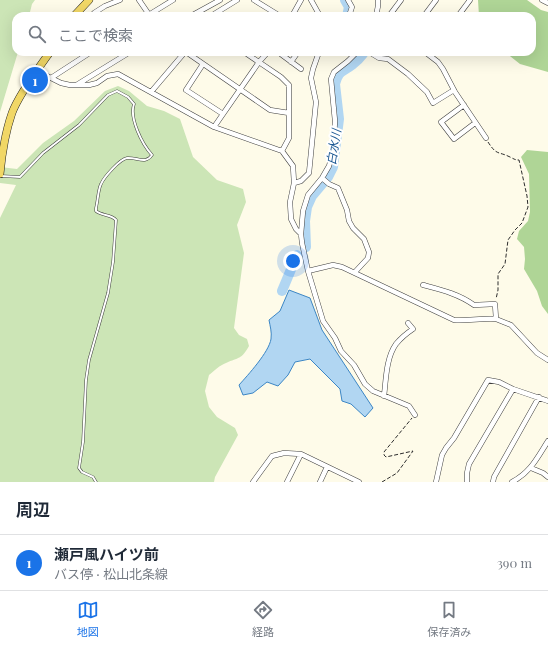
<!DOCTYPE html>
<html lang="ja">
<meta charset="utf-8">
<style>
body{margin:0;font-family:"Playfair Display","Noto Sans JP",serif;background:#f2f2f3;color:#1f2937}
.you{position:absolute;left:293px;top:261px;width:14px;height:14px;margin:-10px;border:3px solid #fff;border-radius:50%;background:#1a73e8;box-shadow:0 0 0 6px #1a73e833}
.badge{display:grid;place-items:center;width:26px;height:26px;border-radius:50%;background:#1a73e8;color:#fff;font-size:13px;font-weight:700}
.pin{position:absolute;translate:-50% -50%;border:2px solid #fff;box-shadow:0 1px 4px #0006}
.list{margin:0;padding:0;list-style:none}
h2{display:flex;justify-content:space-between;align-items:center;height:52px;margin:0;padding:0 16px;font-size:17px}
h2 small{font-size:13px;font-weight:400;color:#747a83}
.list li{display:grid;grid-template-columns:26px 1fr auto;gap:12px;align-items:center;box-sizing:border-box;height:56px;padding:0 16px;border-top:1px solid #e0e1e3}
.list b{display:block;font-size:15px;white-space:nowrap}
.list p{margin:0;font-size:13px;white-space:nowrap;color:#747a83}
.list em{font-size:13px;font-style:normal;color:#747a83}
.icon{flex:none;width:22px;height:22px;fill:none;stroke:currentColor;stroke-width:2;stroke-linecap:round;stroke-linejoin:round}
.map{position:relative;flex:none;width:548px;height:482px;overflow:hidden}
.search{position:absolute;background:#fff;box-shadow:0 4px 16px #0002;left:12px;right:12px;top:12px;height:44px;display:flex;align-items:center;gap:10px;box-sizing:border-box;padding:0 14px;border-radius:12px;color:#747a83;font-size:15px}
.sheet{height:108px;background:#fff}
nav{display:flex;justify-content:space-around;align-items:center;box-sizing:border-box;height:56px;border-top:1px solid #e0e1e3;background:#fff;font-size:11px;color:#747a83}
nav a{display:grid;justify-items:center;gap:2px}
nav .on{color:#1a73e8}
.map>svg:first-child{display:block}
.green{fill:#cce5b6}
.forest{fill:#afd596}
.water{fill:#b1d6f2;stroke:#3c86c5}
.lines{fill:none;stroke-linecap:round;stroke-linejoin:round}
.river{stroke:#b1d6f2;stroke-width:10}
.lane-casing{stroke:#3e3e3e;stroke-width:3}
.street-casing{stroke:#3e3e3e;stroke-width:5.5}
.primary-casing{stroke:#1c1c1c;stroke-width:8}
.path{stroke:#2d2d2d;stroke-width:1;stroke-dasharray:4 2;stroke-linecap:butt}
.lane{stroke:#fff;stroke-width:2}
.street{stroke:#fff;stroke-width:4.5}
.primary{stroke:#f1d766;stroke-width:7}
.labels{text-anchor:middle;stroke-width:4;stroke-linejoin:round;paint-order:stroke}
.water-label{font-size:12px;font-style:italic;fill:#1c5994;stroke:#fff}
</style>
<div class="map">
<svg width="548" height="482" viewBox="0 0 548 482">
<rect width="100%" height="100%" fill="#fefbe9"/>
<path class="green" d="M0,0H35L32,4L29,16H16V52H18L0,112Z
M118,86L129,91L147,106L164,111L180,119L193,157L217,180L243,189L246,202L237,225L244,253L234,328L239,335L247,339L249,346C241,360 239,357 226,363C220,365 214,371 209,375L205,391L209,407L217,417L235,428L238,435L215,477L214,482H0V218L16,185L0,183V167L17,169L43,143L74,121L105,91Z"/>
<path class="forest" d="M478,0H527L541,10L548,12V72L520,64L505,52H532V16H479Z
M527,150L548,152V314L542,306L537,291L524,269L525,259L524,247L517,239L519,231L528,221L530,212L529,174L521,157Z"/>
<path class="water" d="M289,290L310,298L322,330L373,408L365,417L351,404L342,401L340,389L310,359L295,362L288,375L278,386L267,382L253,393L243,395L239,385C248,375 269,352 271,339C272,332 270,326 269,320L280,311Z"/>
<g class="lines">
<path class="river" d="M345,0L349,7L347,16
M306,247L305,221L307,207L312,196L328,177L333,167L339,119L335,84C338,71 342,72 352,65C356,62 360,58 363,54L361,52
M282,291L297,255"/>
<defs>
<path id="lane" d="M1,176L20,177L43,153L79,125L108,95L117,91L128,97L134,104C129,118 142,144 152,155C145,165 137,157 127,158C120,159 104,177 101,184C98,190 98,200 96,208V211C102,216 111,214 116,220L113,262L108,293L89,360L86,380L83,442L79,468L82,472L93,477L96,482"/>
<path id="street" d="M139,0L150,16
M254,0L280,16
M311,0L320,16
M348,0L352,7L349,16
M542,0L548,3
M96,16L94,13L105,6L120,0
M147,16L173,0
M191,16L220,0
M211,16L237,0
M292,16L301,0
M376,16L378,6V0
M389,16L401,0
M424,16L436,0
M458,16L470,0
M186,52L270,110L289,113
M244,52L281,77L289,85V138L282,151
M278,52L301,69
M357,52L348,61L334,72L331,79L335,121L333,152L329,166L322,178L308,195L303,211L301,234L302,243L308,271L323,321L335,338L341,351L354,365L365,384L373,391L409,406L415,415
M369,52L379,58L388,59L408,74L427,92L433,103L454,90
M425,52L438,62L443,69L455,92L486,138
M291,62L298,52
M203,64L186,90L223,114
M37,71L61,83L70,85H89L97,83L107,76L118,74L214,127L282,151L293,166L294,183L290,202L291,219L296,229L301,234
M51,78L91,52
M78,84L130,52
M151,92L185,52
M464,105L441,122L454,139L475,123
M214,127L259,62L268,52
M322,178L329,184L338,188L347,210L349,221L353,228L364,239L369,252L368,258L355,272
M294,183L301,181L309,173L316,102L311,78L313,69L319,52
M308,271L333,265L342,267L454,320C468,321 482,318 496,319
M423,285C442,290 459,294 474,305L495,304L496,319L511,325L537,353L548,360
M384,396C386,380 386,358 396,344C401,338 407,333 413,329L408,323
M531,468L543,473L548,477
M253,482L272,456L284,453L301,454L359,482
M287,482L301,454
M320,482L327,467
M436,482L442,455L446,448L454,438L488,380L499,382L513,389L548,401
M467,482V473L469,464L513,389
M493,482L494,477L539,397
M512,482C531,472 537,458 548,441"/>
<path id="primary" d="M74,16L89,0
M0,174C2,153 5,133 12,113C19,94 38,69 50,52"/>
</defs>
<use href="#lane" class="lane-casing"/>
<use href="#street" class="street-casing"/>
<use href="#primary" class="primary-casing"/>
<path class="path" d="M488,142C497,156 498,151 510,157C514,159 515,160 519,160L527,196L528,207L522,223L515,230L508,240L505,264L498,274V290L496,299
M382,482L397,473L413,451L386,457L384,455V452L412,418"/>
<use href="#lane" class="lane"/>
<use href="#street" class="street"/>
<use href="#primary" class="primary"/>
</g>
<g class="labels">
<g class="water-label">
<text transform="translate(334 147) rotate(-81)" y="4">白水川</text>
</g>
</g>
</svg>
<div class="you"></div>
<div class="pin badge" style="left:35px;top:80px">1</div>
<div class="search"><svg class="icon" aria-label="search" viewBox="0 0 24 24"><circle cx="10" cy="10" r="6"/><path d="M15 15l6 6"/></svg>ここで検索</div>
</div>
<section class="sheet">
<h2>周辺<small></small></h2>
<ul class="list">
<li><span class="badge">1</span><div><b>瀬戸風ハイツ前</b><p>バス停 · 松山北条線</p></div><em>390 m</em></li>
</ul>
</section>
<nav>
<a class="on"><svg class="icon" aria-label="map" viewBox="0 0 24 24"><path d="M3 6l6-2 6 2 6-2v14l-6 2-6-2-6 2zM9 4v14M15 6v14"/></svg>地図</a>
<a><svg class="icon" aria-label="directions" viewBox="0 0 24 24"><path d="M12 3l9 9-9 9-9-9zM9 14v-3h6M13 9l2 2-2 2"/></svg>経路</a>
<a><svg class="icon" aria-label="saved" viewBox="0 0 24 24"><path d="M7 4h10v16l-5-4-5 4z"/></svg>保存済み</a>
</nav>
